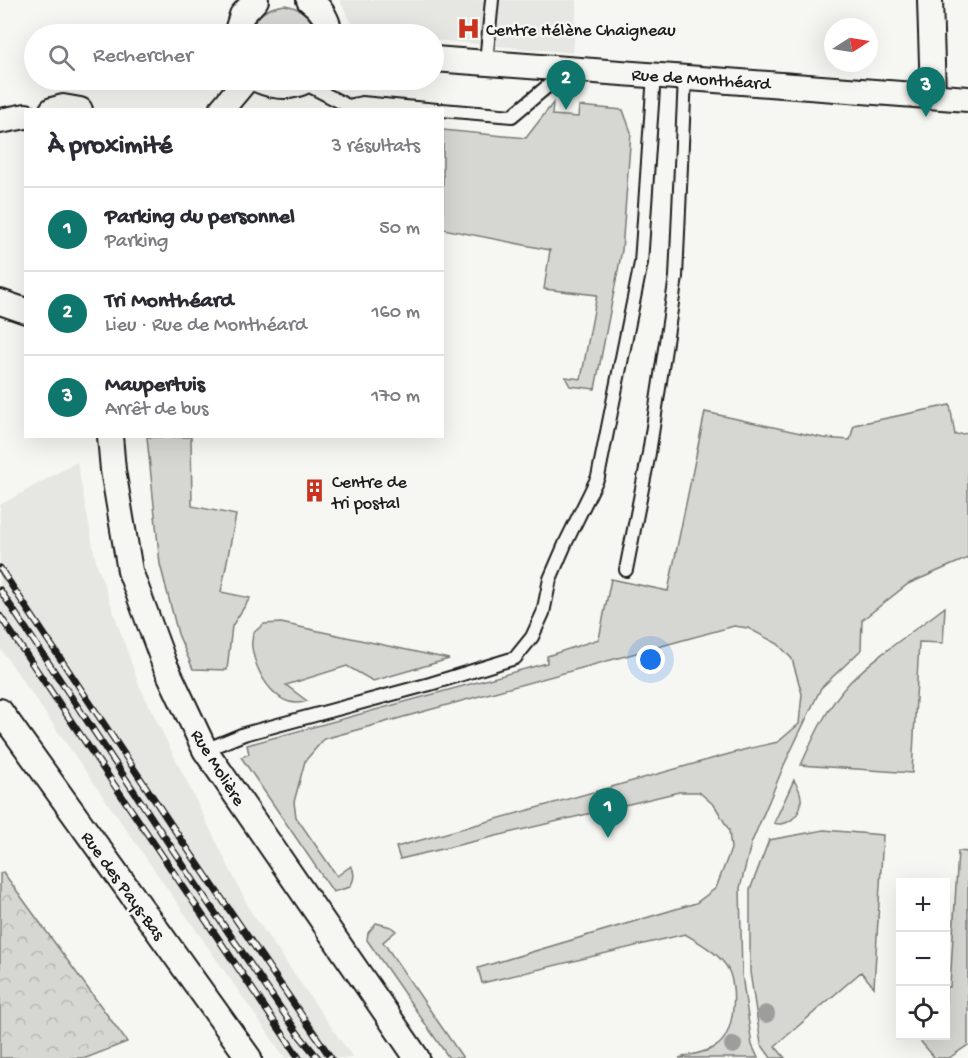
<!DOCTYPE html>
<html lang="fr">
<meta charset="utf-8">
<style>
body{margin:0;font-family:"Gochi Hand",sans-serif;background:#f2f2f3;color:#2b2b33}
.controls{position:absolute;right:18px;bottom:18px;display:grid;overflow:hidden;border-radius:0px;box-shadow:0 6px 24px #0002}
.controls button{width:54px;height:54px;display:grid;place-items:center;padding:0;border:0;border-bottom:2px solid #e1e1e2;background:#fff;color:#2b2b33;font:30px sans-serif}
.compass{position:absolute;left:824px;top:18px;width:54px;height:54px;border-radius:50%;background:#fff;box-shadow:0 6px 24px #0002;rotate:78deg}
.you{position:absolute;left:651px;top:660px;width:21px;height:21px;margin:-15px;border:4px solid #fff;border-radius:50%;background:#1a73e8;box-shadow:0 0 0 9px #1a73e833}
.badge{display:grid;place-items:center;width:39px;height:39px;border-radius:50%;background:#0f766e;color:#fff;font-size:20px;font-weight:700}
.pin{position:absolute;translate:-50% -50px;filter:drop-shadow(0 2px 3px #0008)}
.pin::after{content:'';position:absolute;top:32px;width:21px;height:18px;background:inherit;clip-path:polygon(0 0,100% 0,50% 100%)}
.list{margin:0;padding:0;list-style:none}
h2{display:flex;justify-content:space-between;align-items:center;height:78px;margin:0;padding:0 24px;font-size:26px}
h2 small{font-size:20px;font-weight:400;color:#7c7c81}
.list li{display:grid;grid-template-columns:39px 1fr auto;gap:18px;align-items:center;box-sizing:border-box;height:84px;padding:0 24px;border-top:2px solid #e1e1e2}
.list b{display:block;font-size:22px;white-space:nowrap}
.list p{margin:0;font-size:20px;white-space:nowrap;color:#7c7c81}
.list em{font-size:20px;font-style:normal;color:#7c7c81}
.icon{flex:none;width:33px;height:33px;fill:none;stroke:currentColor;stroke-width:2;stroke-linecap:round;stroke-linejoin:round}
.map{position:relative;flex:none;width:968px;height:1058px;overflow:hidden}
.search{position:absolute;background:#fff;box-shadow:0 6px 24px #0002;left:24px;top:24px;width:420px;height:66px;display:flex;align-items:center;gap:15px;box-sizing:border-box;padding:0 21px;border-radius:33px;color:#7c7c81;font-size:22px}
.panel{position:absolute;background:#fff;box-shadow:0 6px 24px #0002;left:24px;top:108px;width:420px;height:330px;border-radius:0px}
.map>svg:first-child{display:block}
.built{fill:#e6e6e2}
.grass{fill:#d6d6d2;stroke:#797977;stroke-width:1.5}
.park{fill:url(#park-crowns);stroke:#797977;stroke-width:1.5}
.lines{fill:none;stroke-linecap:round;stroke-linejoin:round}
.service-casing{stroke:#1c1c1c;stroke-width:16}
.minor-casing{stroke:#1c1c1c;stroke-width:28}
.service{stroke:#f6f6f2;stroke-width:12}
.minor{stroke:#f6f6f2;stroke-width:24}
.rail-casing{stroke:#1c1c1c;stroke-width:7}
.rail{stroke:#f6f6f2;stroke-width:4.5;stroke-dasharray:14;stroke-linecap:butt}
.tree{fill:#9d9d9b}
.labels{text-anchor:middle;stroke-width:5;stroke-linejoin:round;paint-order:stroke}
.poi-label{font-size:18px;fill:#1c1c1c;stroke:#f6f6f2;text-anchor:start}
.street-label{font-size:18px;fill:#1c1c1c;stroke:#f6f6f2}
</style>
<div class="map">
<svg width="968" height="1058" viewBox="0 0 968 1058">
<defs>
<pattern id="park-crowns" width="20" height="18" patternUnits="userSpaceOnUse" patternTransform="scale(1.5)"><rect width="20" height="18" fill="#d6d6d2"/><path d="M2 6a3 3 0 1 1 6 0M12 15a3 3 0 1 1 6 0" fill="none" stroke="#b7b7b4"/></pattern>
</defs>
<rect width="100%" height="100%" fill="#f6f6f2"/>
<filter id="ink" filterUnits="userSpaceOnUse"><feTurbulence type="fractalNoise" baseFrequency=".0167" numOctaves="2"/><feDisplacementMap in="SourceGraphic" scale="12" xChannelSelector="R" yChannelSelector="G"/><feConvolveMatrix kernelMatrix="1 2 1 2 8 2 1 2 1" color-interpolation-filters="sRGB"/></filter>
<g filter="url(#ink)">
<path class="built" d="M339,0H577L573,53L434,40V34H367L352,23Z
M77,462L96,562L139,685L251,912L353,1058H285L0,648V505Z"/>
<path class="grass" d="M285,5C302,8 313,18 316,34H250C254,16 267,7 285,5Z
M553,103L552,115L578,117L579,106L623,110L631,132L622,250L595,389L570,386L565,377L581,379L597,295L544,289L550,250L443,229V130L526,138Z
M950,405L955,435L968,433V558L908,584L862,620L861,650L821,688L785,763L751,844L740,888L742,975L752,1045L758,1058H679C689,1055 705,1053 715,1047C735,1036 738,988 728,969C719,953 700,943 685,934L482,983L478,968L696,903L716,888L731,849L729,830L715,806L699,792H679L400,859L396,847L747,749L778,742L799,724L802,694L792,659L778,644L748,628L734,626L324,739L305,761L294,802L296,817L337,876L351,866C356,873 354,880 350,887L333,892L241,757L249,754L247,745L547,663V656L599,639L611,579L668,591L705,412L823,438L850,440L854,425Z
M147,437H191L192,506L236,515L221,592L250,598L232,626L227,670L193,669L178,634L160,564Z
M945,607L943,643L919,642L912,773L801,765C814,736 828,705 850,682C878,654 914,631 945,607Z
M281,623L449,659L373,681L347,666L286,685L307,701C278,712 255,673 252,647C251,643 253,637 253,633L264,624Z
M794,780C798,787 802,794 801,803C800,816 787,827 774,823Z
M824,830L883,835L874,987L861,972L775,1046L785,1058H771L761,1044L750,972V890L769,840Z
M958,851L968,852V1045L949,1058H933L934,1057L916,1036H946V987H950Z
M376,923L391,927L396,931L383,942L463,1058H449L367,940L368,933Z"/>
<path class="park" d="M3,872L127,1042L86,1058H0V874Z"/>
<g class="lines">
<defs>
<path id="service" d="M486,62L492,0
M302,82L348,106L362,103L437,110
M442,110L512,116L568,69
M626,570L649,453L676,277L685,77
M205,750L244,734L430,684L515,658L532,637L543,613L550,579L566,542L598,477L641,263L654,75"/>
<path id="minor" d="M309,0C321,8 328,20 330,34
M930,0L933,95
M236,34L242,15L256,0
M434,59L968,99
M258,80C274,87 291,89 307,80
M52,110L63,107L80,110
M221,110L246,80
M0,121L26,116
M0,302L26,311
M110,436L113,470L130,571L164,663L205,750L417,1058
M0,711L249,1058"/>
</defs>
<use href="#service" class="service-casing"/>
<use href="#minor" class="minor-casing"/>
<use href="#service" class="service"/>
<use href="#minor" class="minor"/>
<defs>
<path id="rail" d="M0,568L176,832L331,1058
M0,590L213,910L299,1035L318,1058
M0,616L299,1058"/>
</defs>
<use href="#rail" class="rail-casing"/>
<use href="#rail" class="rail"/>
</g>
<g class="tree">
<circle cx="766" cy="1014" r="9"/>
<circle cx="733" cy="1045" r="9"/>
</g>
</g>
<defs>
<symbol id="hospital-bare" viewBox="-9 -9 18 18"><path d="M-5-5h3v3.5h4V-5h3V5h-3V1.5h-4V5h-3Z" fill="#c8321e" stroke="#f6f6f2" stroke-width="2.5" paint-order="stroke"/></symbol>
<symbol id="building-bare" viewBox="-9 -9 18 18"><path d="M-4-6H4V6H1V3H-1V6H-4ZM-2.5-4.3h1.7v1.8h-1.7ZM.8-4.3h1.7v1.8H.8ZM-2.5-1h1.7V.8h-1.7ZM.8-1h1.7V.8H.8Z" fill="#c8321e" stroke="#f6f6f2" stroke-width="2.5" paint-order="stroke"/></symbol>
</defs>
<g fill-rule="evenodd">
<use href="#hospital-bare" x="452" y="12" width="33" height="33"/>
<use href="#building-bare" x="298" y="474" width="33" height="33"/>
</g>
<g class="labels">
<g class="poi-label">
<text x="486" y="35">Centre Hélène Chaigneau</text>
<text x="332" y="487">Centre de<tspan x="332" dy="21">tri postal</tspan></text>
</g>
<g class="street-label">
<text transform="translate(701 78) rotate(4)" y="6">Rue de Monthéard</text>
<text transform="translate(219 767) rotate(58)" y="6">Rue Molière</text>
<text transform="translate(124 885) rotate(54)" y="6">Rue des Pays-Bas</text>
</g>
</g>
</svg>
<div class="controls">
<button>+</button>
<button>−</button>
<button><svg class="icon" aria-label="locate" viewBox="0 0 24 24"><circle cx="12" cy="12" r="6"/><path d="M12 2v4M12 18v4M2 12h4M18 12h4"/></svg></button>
</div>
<svg class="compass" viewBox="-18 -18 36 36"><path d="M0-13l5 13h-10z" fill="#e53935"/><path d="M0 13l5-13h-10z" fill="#7c7c81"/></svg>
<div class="you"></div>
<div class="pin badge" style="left:608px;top:838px">1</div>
<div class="pin badge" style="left:566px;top:110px">2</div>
<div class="pin badge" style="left:926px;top:117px">3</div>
<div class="search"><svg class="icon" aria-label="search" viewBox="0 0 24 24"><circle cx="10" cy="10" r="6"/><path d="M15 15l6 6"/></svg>Rechercher</div>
<section class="panel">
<h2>À proximité<small>3 résultats</small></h2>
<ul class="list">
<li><span class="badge">1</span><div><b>Parking du personnel</b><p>Parking</p></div><em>50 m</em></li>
<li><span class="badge">2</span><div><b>Tri Monthéard</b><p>Lieu · Rue de Monthéard</p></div><em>160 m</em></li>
<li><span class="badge">3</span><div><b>Maupertuis</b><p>Arrêt de bus</p></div><em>170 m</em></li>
</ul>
</section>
</div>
